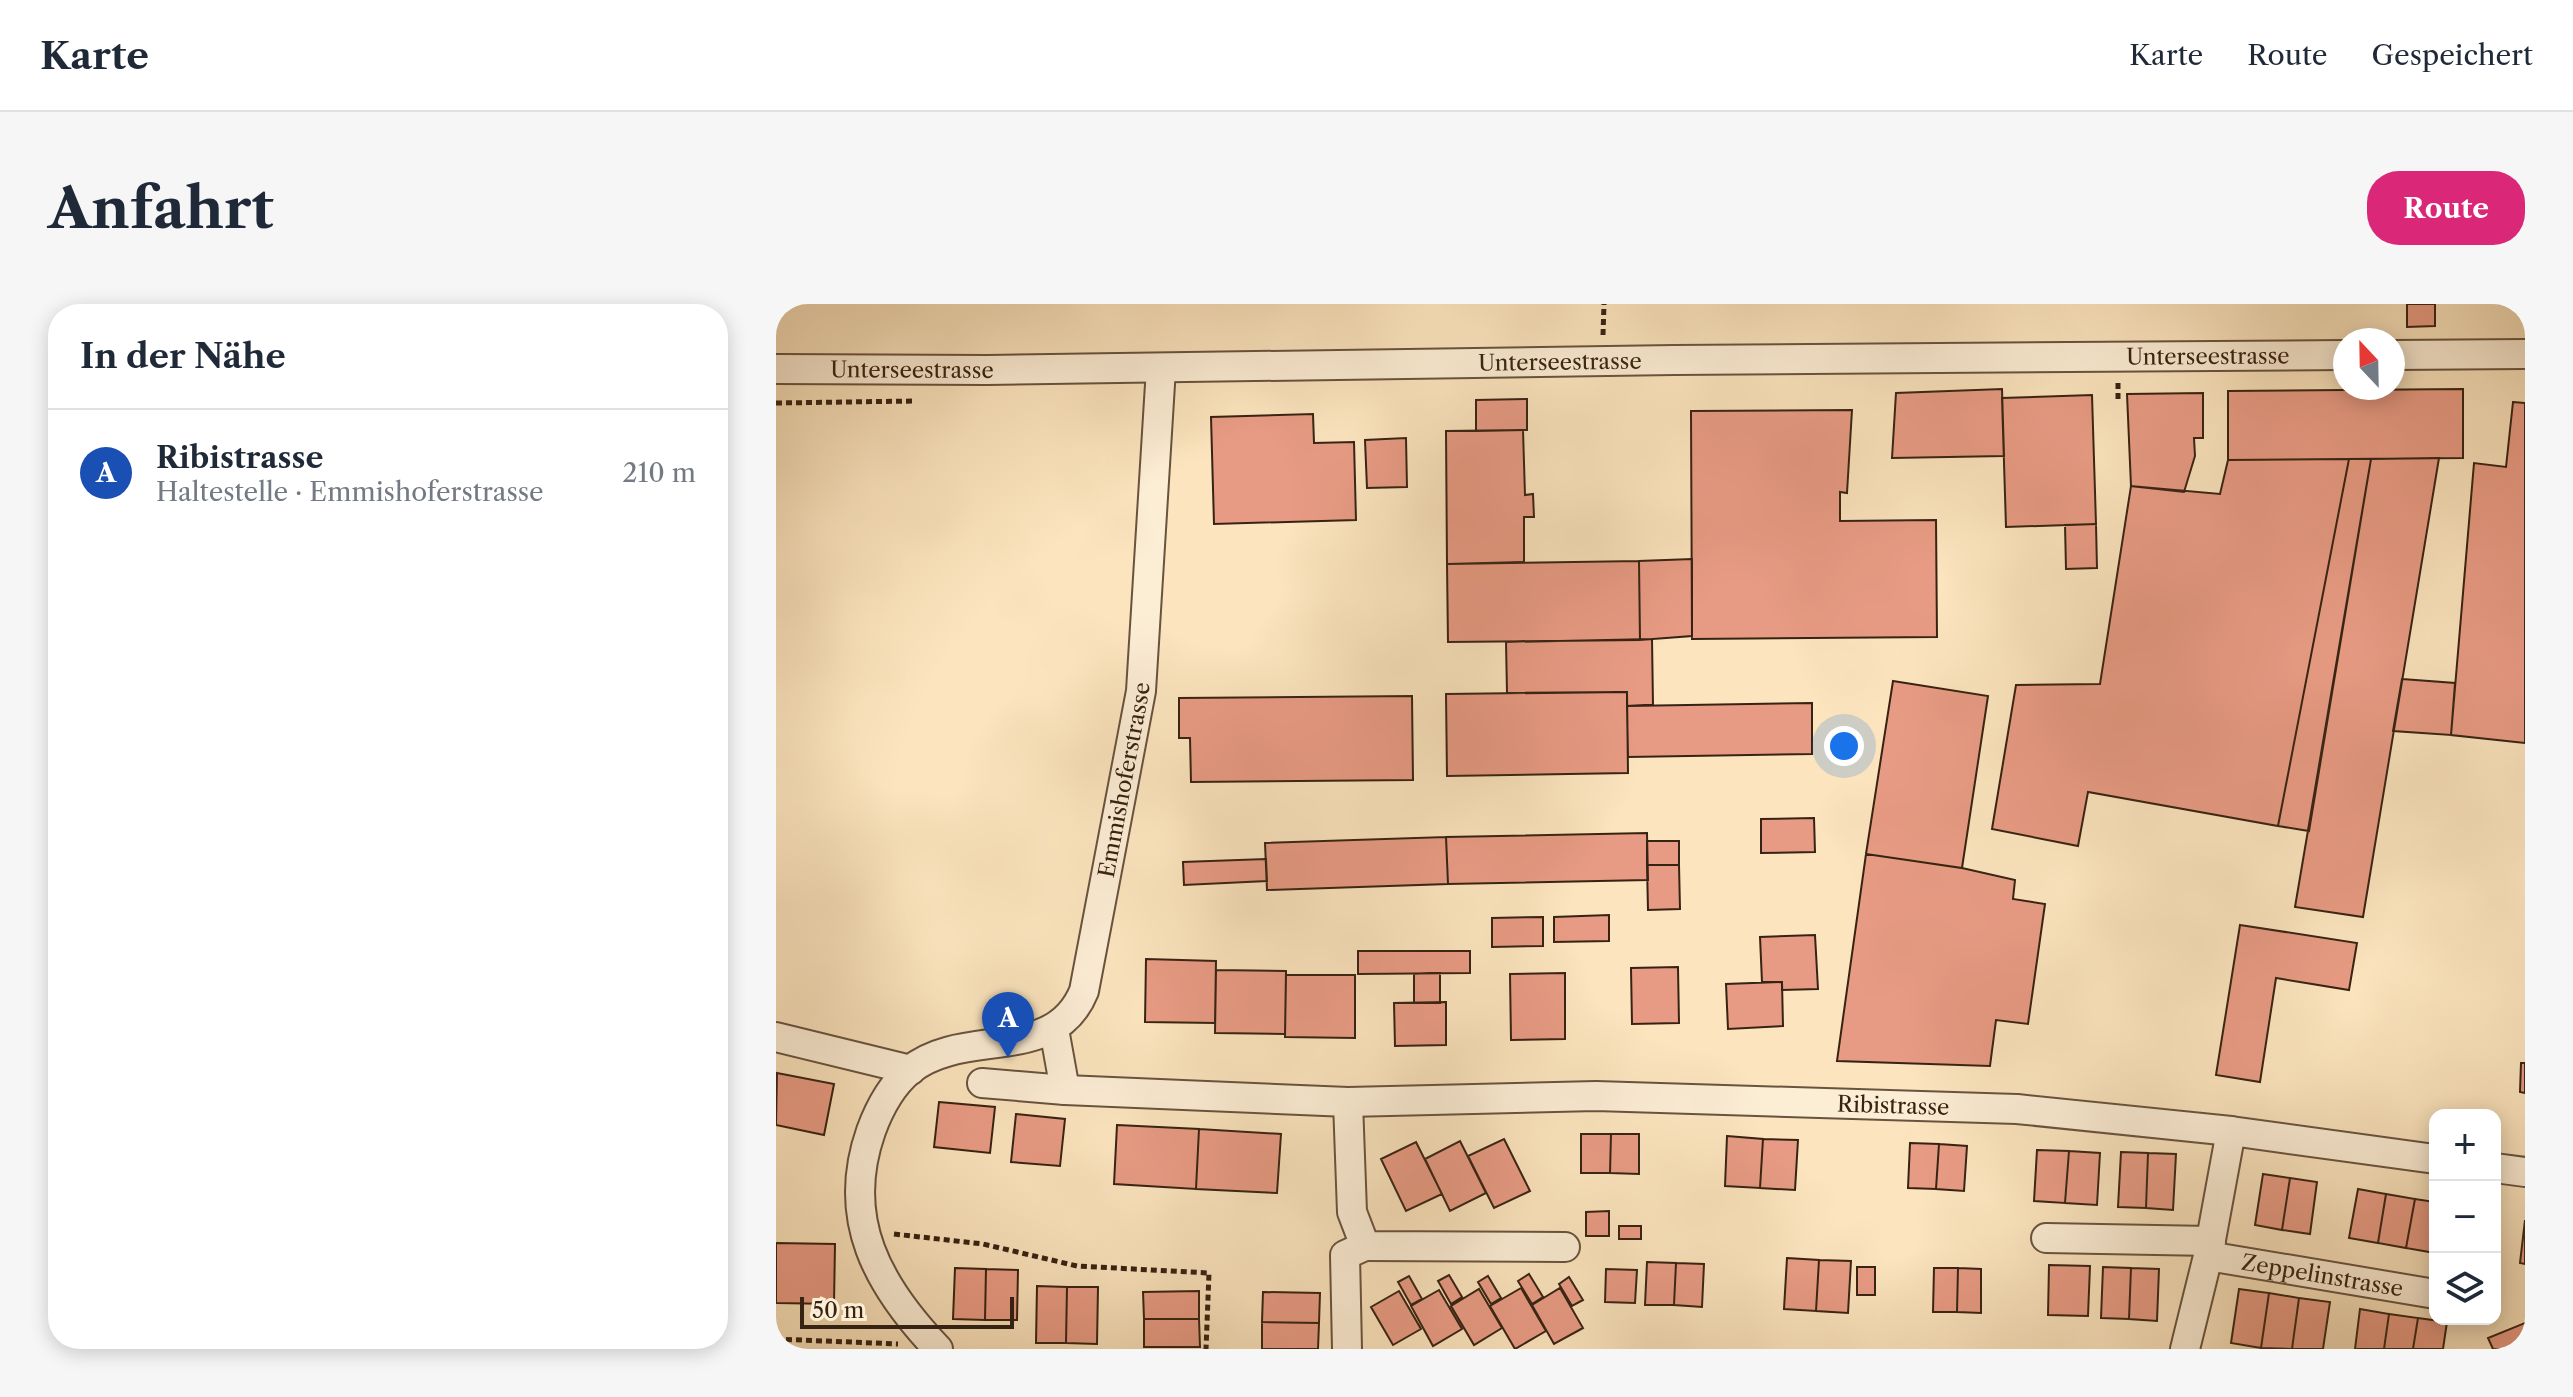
<!DOCTYPE html>
<html lang="de">
<meta charset="utf-8">
<style>
body{margin:0;font-family:"Libre Caslon Text",serif;background:#f6f6f7;color:#1f2937}
.controls{position:absolute;right:24px;bottom:24px;display:grid;overflow:hidden;border-radius:16px;box-shadow:0 4px 20px #0003}
.controls button{width:72px;height:72px;display:grid;place-items:center;padding:0;border:0;border-bottom:2px solid #e0e1e3;background:#fff;color:#1f2937;font:40px sans-serif}
.compass{position:absolute;left:1557px;top:24px;width:72px;height:72px;border-radius:50%;background:#fff;box-shadow:0 4px 20px #0003;rotate:338deg}
.scale{position:absolute;left:24px;bottom:20px;width:214px;box-sizing:border-box;padding-left:8px;border:4px solid #372313;border-top:0;font-size:22px;line-height:28px;white-space:nowrap;color:#372313;-webkit-text-stroke:6px #fcedd5;paint-order:stroke}
.you{position:absolute;left:1068px;top:442px;width:28px;height:28px;margin:-20px;border:6px solid #fff;border-radius:50%;background:#1a73e8;box-shadow:0 0 0 12px #1a73e833}
.badge{display:grid;place-items:center;width:52px;height:52px;border-radius:50%;background:#db2777;color:#fff;font-size:26px;font-weight:700}
.pin{position:absolute;translate:-50% -66px;filter:drop-shadow(0 2px 4px #0008)}
.pin::after{content:'';position:absolute;top:42px;width:28px;height:24px;background:inherit;clip-path:polygon(0 0,100% 0,50% 100%)}
.list{margin:0;padding:0;list-style:none}
h2{display:flex;justify-content:space-between;align-items:center;height:104px;margin:0;padding:0 32px;font-size:34px}
h2 small{font-size:26px;font-weight:400;color:#747a83}
.list li{display:grid;grid-template-columns:52px 1fr auto;gap:24px;align-items:center;box-sizing:border-box;height:128px;padding:0 32px;border-top:2px solid #e0e1e3}
.list b{display:block;font-size:30px;white-space:nowrap}
.list p{margin:0;font-size:26px;white-space:nowrap;color:#747a83}
.list em{font-size:26px;font-style:normal;color:#747a83}
.icon{flex:none;width:44px;height:44px;fill:none;stroke:currentColor;stroke-width:2;stroke-linecap:round;stroke-linejoin:round}
.map{position:relative;flex:none;width:1749px;height:1045px;overflow:hidden;border-radius:32px}
header{display:flex;align-items:center;gap:48px;box-sizing:border-box;height:112px;padding:0 40px;background:#fff;border-bottom:2px solid #e0e1e3}
header strong{font-size:38px}
nav{display:flex;gap:44px;margin-inline-start:auto;font-size:28px}
.intro{display:flex;align-items:center;justify-content:space-between;box-sizing:border-box;height:192px;padding:0 48px}
h1{margin:0;font-size:56px}
.button{padding:20px 36px;border-radius:32px;background:#db2777;color:#fff;font-size:28px;font-weight:700}
main{display:flex;gap:48px;padding:0 48px}
aside{flex:1;background:#fff;border-radius:32px;box-shadow:0 4px 20px #0003}
.map>svg:first-child{display:block}
.building{fill:#e89b84;stroke:#372313;stroke-width:2}
.lines{fill:none;stroke-linecap:round;stroke-linejoin:round}
.minor-casing{stroke:#68533e;stroke-width:32}
.path{stroke:#372313;stroke-width:5;stroke-dasharray:6 4;stroke-linecap:butt}
.minor{stroke:#fcedd5;stroke-width:28}
.labels{text-anchor:middle;stroke-width:6;stroke-linejoin:round;paint-order:stroke}
.street-label{font-size:22px;fill:#372313;stroke:#fcedd5}
</style>
<header>
<strong>Karte</strong>
<nav><a>Karte</a><a>Route</a><a>Gespeichert</a></nav>
</header>
<div class="intro"><h1>Anfahrt</h1><a class="button">Route</a></div>
<main>
<aside>
<h2>In der Nähe<small></small></h2>
<ul class="list">
<li><span class="badge" style="background:#1a4fb4">A</span><div><b>Ribistrasse</b><p>Haltestelle · Emmishoferstrasse</p></div><em>210 m</em></li>
</ul>
</aside>
<div class="map">
<svg width="1749" height="1045" viewBox="0 0 1749 1045">
<rect width="100%" height="100%" fill="#fbe4be"/>
<filter id="stains"><feTurbulence type="fractalNoise" baseFrequency=".0025" numOctaves="4"/><feColorMatrix values="0 0 0 0 .2 0 0 0 0 .09 0 0 0 0 .02 0 0 0 .5 -.17"/></filter>
<radialGradient id="worn" r=".72"><stop offset=".6" stop-color="#630" stop-opacity="0"/><stop offset="1" stop-color="#630" stop-opacity=".3"/></radialGradient>
<path class="building" d="M1631,0H1659V22L1631,23Z
M1226,85L1228,152L1116,154L1120,89Z
M1687,85V154L1452,156V87Z
M1427,89V134H1418L1419,152L1408,188L1355,182L1351,90Z
M1316,91L1320,220L1230,223L1226,94Z
M751,95V126L700,127V96Z
M1737,98L1749,99V439L1675,431L1698,159L1730,163Z
M1076,106L1071,189L1064,188V217L1160,216L1161,333L916,335L915,107Z
M537,110L538,139L578,138L580,216L438,220L435,113Z
M747,126L749,191L757,190L758,213H748V258L671,260L670,127Z
M630,134L631,183L591,184L589,136Z
M1663,154L1587,613L1519,603L1595,155Z
M1573,155L1502,522L1312,488L1302,542L1216,525L1240,381L1324,380L1355,182L1444,190L1452,156Z
M1573,155H1595L1533,527L1502,522Z
M1320,220L1321,264L1290,265L1289,221Z
M916,255V332L864,336L863,257Z
M863,257L864,336L672,338L671,260Z
M876,335L877,401L851,402V388L731,389L730,338Z
M1626,375L1679,379L1675,431L1617,427Z
M1117,377L1212,392L1186,564L1090,550Z
M851,388L852,469L671,472L670,390Z
M636,392L637,476L415,478L414,434H403V394Z
M1036,399V450L852,453L851,402Z
M1038,514L1039,548L985,549V515Z
M871,529L872,576L672,580L670,533Z
M670,533L672,580L491,586L489,539Z
M871,537H903V561H871Z
M1090,550L1186,564L1239,576L1237,595L1269,600L1252,720L1220,716L1214,762L1061,757Z
M490,555L491,577L408,581L407,558Z
M871,561H903L904,605L872,606Z
M833,611V637L778,638V613Z
M767,613V642L716,643V614Z
M1464,621L1581,639L1573,686L1500,674L1484,778L1440,771Z
M1039,631L1042,685L1006,686V678H986L984,633Z
M582,647H694V669L582,670Z
M370,655L440,657L439,719L369,718Z
M902,663L903,719L856,720L855,664Z
M440,666L510,667L509,730L439,729Z
M664,669V699H638V670Z
M789,669V735L735,736L734,670Z
M510,671H579V734L509,733Z
M1006,678L1007,722L952,725L950,680Z
M670,698V741L619,742L618,699Z
M1745,759H1749V789L1744,788Z
M1,769L58,780L48,831L0,821Z
M163,798L219,803L214,849L158,843Z
M240,810L289,815L284,862L235,858Z
M341,821L423,825L420,885L338,880Z
M423,825L505,830L501,889L420,885Z
M805,830H835L834,869H805Z
M835,830H863V870L834,869Z
M951,832L987,835L984,884L949,882Z
M728,835L754,887L718,904L692,852Z
M987,835L1022,836L1019,886L984,884Z
M684,837L710,889L674,907L649,855Z
M640,838L666,890L630,907L605,855Z
M1134,839L1163,840L1160,885L1132,884Z
M1163,840L1191,842L1188,887L1160,885Z
M1261,846L1293,847L1289,899L1258,897Z
M1293,847L1324,849L1321,901L1289,899Z
M1345,848L1372,849L1370,904L1342,903Z
M1372,849L1400,850L1397,906L1370,904Z
M1487,870L1514,874L1506,926L1479,921Z
M1514,874L1541,878L1534,930L1506,926Z
M1582,885L1610,890L1602,939L1573,934Z
M1610,890L1639,895L1630,944L1602,939Z
M1639,895L1659,898V949L1630,944Z
M833,907V932H810V908Z
M1749,916V960L1744,959Z
M843,922H865V935H843Z
M0,939L59,940L58,1000L0,999Z
M1011,954L1043,956L1040,1007L1008,1005Z
M1043,956L1075,957L1072,1009L1040,1007Z
M871,958L900,959L898,1001H869Z
M900,959L928,960L926,1003L898,1001Z
M1273,961L1314,962L1312,1012L1272,1011Z
M1081,963H1099V991H1081Z
M1327,963L1355,964L1353,1015L1325,1014Z
M179,964L210,965L209,1016L177,1015Z
M1158,964H1182L1181,1008H1157Z
M1182,964L1205,965V1009L1181,1008Z
M1355,964L1383,965L1381,1017L1353,1015Z
M210,965L242,966L241,1016H209Z
M830,965L861,966L859,999L829,998Z
M753,970L767,993L756,1000L742,977Z
M673,971L686,993L675,1000L662,977Z
M633,972L646,995L635,1001L622,978Z
M712,972L725,994L715,1000L702,978Z
M793,973L807,996L796,1002L783,980Z
M261,982L291,983L290,1039H260Z
M291,983H322L321,1040L290,1039Z
M745,984L770,1027L739,1045L714,1002Z
M784,984L807,1024L778,1040L756,1001Z
M703,985L726,1024L698,1041L675,1002Z
M1463,985L1493,989L1485,1044L1455,1039Z
M663,986L686,1025L657,1042L635,1002Z
M423,987V1015H368L367,988Z
M623,987L645,1025L617,1041L595,1003Z
M487,988L544,989L543,1019L486,1018Z
M1493,989L1523,994L1516,1045L1485,1044Z
M1523,994L1554,998L1547,1045H1516Z
M1584,1005L1613,1010L1608,1045H1579Z
M1613,1010L1642,1014L1637,1045H1608Z
M1642,1014L1671,1018L1667,1045H1637Z
M368,1015H423L424,1043H368Z
M486,1018L543,1019L542,1045H486Z
M1749,1019V1045H1717L1712,1034Z"/>
<g class="lines">
<defs>
<g id="minor">
<path d="M1617,51L1749,50"/>
<path id="s1" d="M0,65L211,66L898,56L1569,51"/>
<path d="M278,725L289,786"/>
<path d="M0,733L135,766"/>
<path id="s2" d="M206,779L289,786L572,798L820,792L1241,805L1455,827L1659,855"/>
<path d="M572,798L576,908L589,942L789,943"/>
<path d="M1719,864L1749,868"/>
<path d="M1270,934L1435,937"/>
<path id="s3" d="M1432,952L1659,990"/>
<path id="s4" d="M162,1045C102,982 64,915 95,827C103,805 116,781 134,766C189,722 278,761 308,687L365,387L385,64"/>
<path d="M571,1045L569,951L589,942"/>
<path d="M1409,1045L1432,952L1455,827"/>
</g>
</defs>
<use href="#minor" class="minor-casing"/>
<path class="path" d="M827,31L828,0
M1342,79V96
M0,99L139,97
M118,930L207,940L301,962L433,969L430,1045
M0,1035L122,1040"/>
<use href="#minor" class="minor"/>
</g>
<g class="labels">
<g class="street-label">
<text dy="8" stroke="none"><textPath href="#s1" startOffset="1432">Unterseestrasse</textPath></text>
<text dy="8" stroke="none"><textPath href="#s1" startOffset="784">Unterseestrasse</textPath></text>
<text dy="8" stroke="none"><textPath href="#s1" startOffset="136">Unterseestrasse</textPath></text>
<text dy="8" stroke="none"><textPath href="#s4" startOffset="730">Emmishoferstrasse</textPath></text>
<text dy="8" stroke="none"><textPath href="#s2" startOffset="912">Ribistrasse</textPath></text>
<text dy="8" stroke="none"><textPath href="#s3" startOffset="116">Zeppelinstrasse</textPath></text>
</g>
</g>
<rect width="100%" height="100%" filter="url(#stains)"/>
<rect width="100%" height="100%" fill="url(#worn)"/>
</svg>
<div class="controls">
<button>+</button>
<button>−</button>
<button><svg class="icon" aria-label="layers" viewBox="0 0 24 24"><path d="M12 4l9 5-9 5-9-5zM3 14l9 5 9-5"/></svg></button>
</div>
<svg class="compass" viewBox="-18 -18 36 36"><path d="M0-13l5 13h-10z" fill="#e53935"/><path d="M0 13l5-13h-10z" fill="#747a83"/></svg>
<div class="scale">50 m</div>
<div class="you"></div>
<div class="pin badge" style="left:232px;top:754px;background:#1a4fb4">A</div>
</div>
</main>
